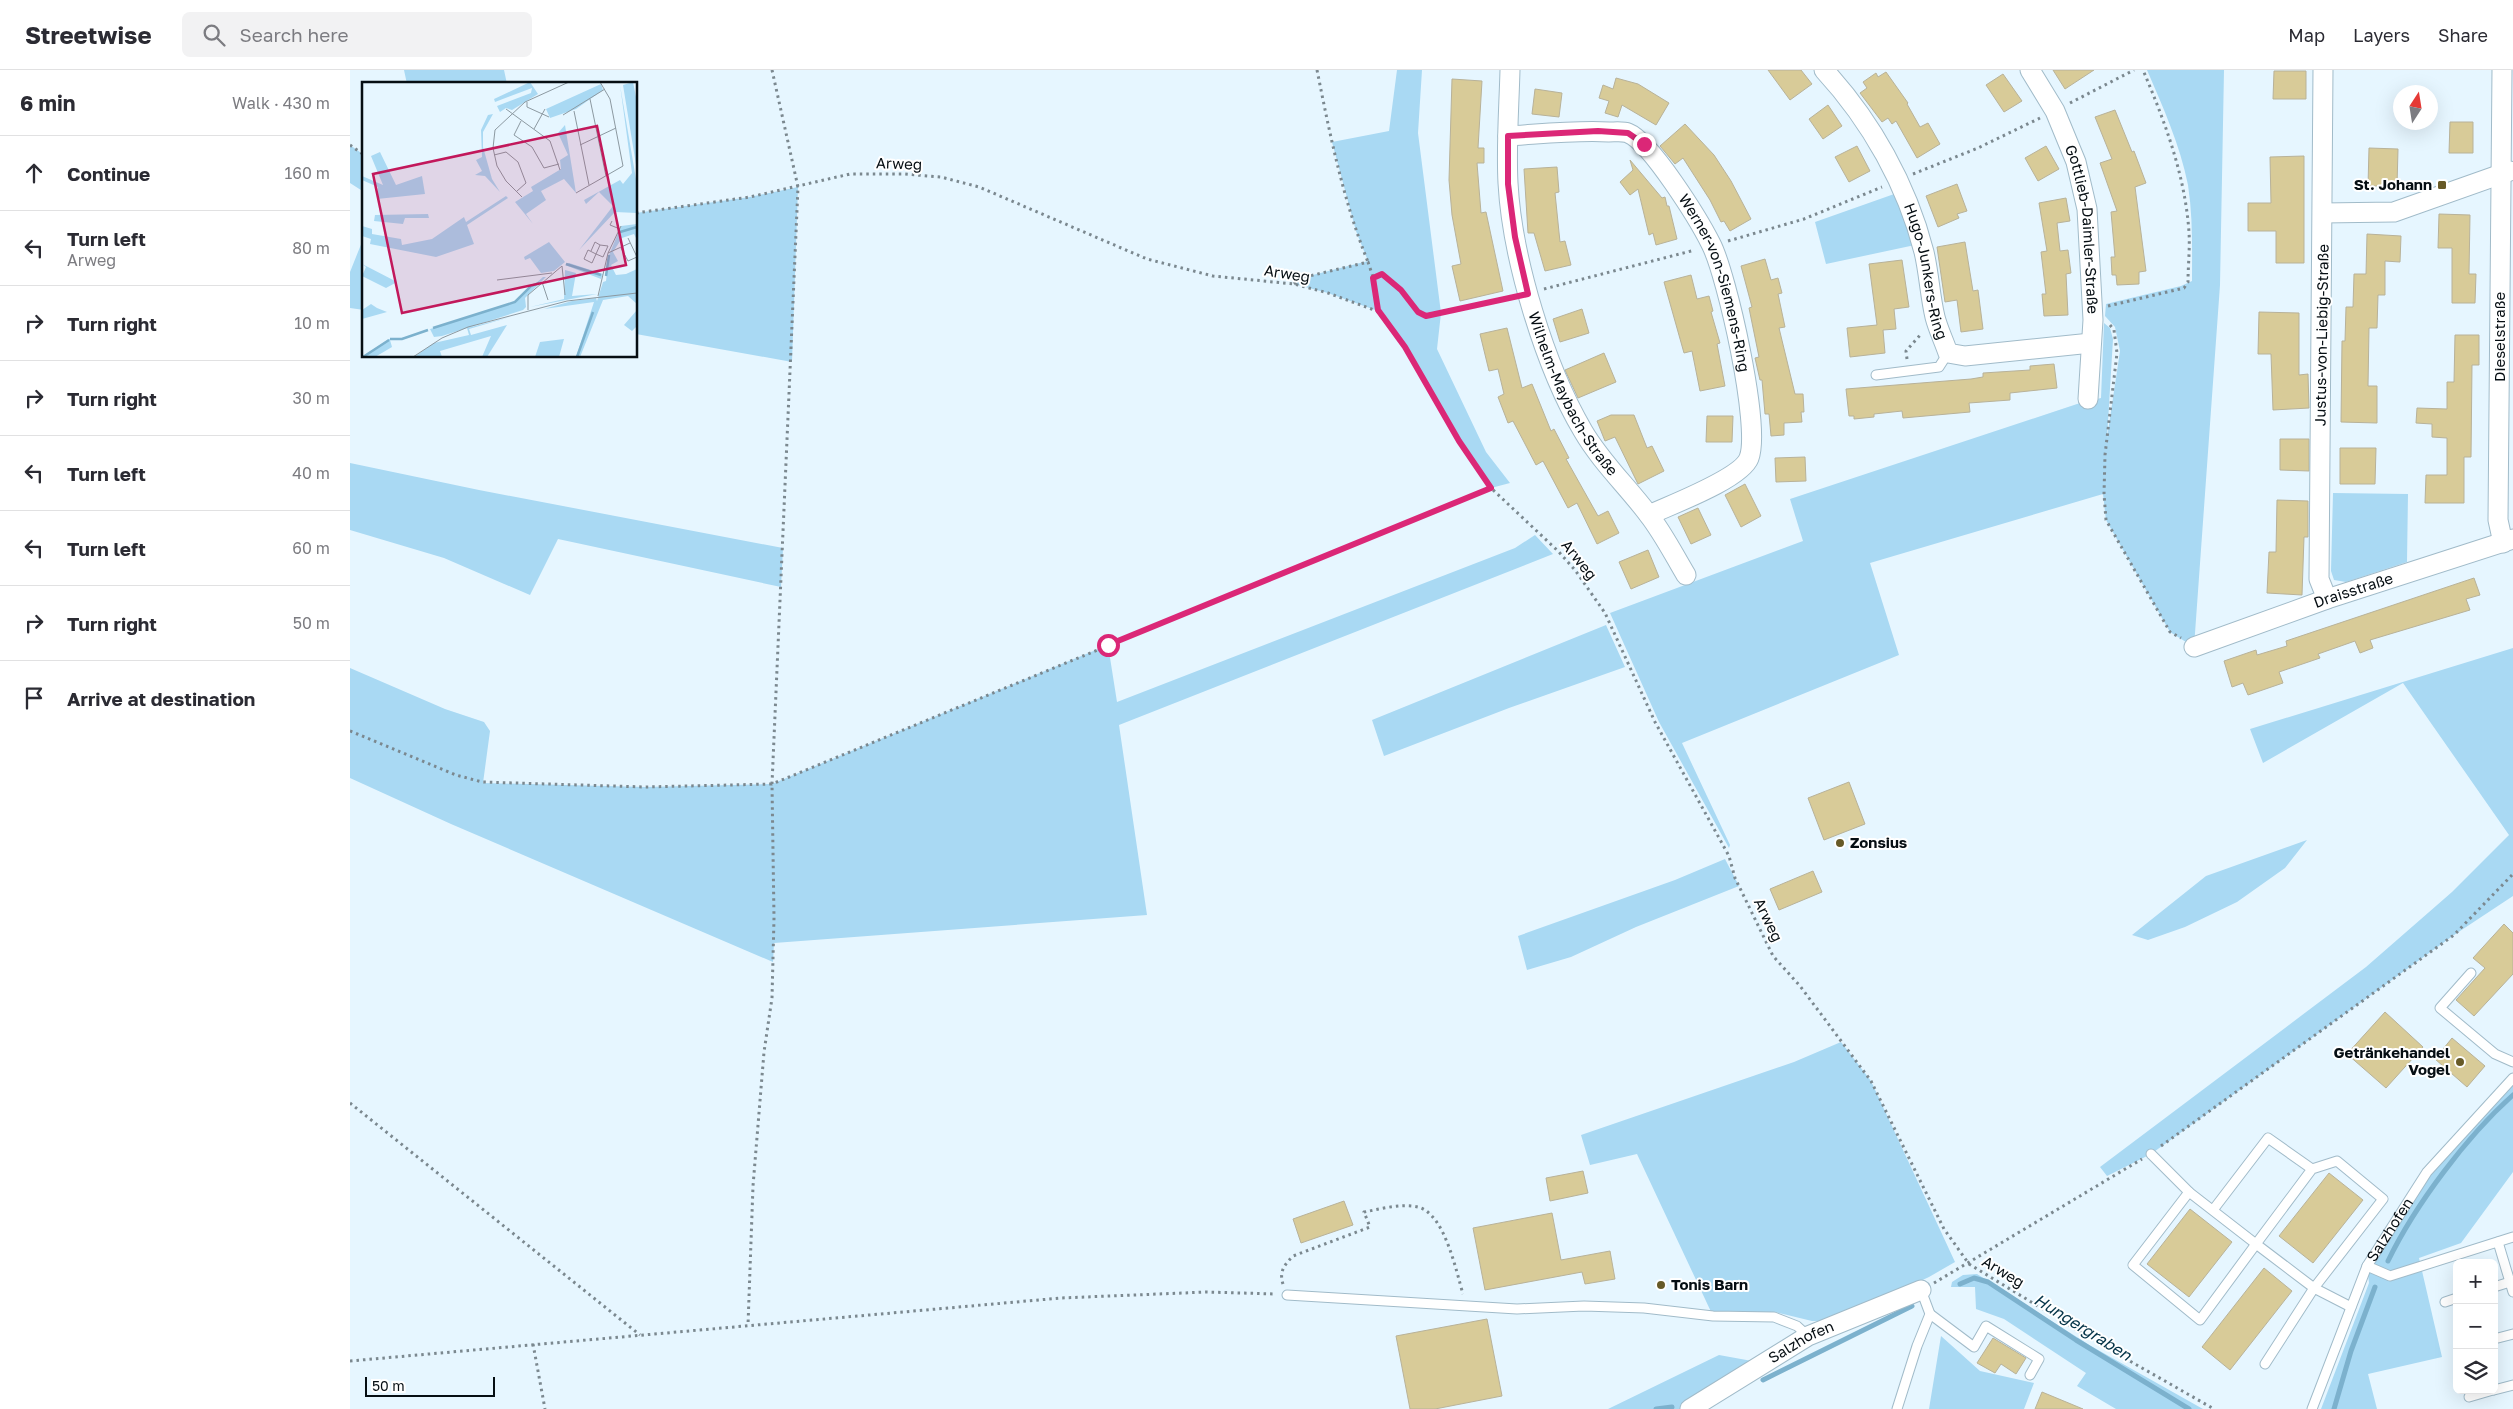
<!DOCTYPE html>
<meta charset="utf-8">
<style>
body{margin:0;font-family:"Golos Text",sans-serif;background:#f2f2f3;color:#2b2b33}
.controls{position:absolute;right:15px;bottom:15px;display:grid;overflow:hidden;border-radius:8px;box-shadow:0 5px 20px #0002}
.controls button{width:45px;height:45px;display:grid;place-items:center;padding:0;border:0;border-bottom:1px solid #e1e1e2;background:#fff;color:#2b2b33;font:25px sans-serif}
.compass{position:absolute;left:2043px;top:15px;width:45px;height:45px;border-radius:50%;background:#fff;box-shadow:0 5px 20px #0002;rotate:12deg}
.scale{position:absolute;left:15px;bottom:12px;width:130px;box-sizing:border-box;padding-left:5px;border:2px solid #060e13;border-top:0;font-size:14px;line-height:18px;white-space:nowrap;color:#060e13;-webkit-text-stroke:4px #fff;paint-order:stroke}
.stop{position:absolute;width:15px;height:15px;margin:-11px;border:4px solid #db2777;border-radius:50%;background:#fff}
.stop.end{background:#db2777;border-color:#fff;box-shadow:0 1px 5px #0008}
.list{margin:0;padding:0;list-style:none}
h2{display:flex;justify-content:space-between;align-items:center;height:65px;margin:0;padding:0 20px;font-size:21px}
h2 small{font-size:16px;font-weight:400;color:#7c7c81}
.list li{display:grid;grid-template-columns:32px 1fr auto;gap:15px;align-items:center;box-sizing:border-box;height:75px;padding:0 20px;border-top:1px solid #e1e1e2}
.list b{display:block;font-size:19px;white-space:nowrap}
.list p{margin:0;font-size:16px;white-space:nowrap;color:#7c7c81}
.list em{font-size:16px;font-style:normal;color:#7c7c81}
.icon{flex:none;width:28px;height:28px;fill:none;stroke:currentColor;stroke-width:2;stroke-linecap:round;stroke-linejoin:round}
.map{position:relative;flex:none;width:2163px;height:1339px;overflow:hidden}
header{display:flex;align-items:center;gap:30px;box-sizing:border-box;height:70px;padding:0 25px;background:#fff;border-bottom:1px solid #e1e1e2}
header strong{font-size:24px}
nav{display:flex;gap:28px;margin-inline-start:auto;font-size:18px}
.search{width:350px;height:45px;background:#f2f2f3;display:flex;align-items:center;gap:12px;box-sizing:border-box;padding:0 18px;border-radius:8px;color:#7c7c81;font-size:19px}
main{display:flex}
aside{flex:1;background:#fff}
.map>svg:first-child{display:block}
.green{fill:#a9d9f3}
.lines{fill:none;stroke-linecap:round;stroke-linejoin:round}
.stream{stroke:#7cb1cd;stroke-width:5}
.building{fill:#d8cb98;stroke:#b8b299}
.lane-casing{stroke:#a1bbc9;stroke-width:11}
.street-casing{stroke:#a1bbc9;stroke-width:21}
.path{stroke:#7b888f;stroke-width:3;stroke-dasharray:2.5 4;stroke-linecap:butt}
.lane{stroke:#fff;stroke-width:9}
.street{stroke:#fff;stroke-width:19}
.route{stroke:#db2777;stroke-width:6}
.poi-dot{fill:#675a27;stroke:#fff;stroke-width:2}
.labels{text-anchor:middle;stroke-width:4;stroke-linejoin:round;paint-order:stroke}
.street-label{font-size:15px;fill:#060e13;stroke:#fff}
.poi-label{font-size:15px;font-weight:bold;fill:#060e13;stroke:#fff;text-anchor:end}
.water-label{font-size:16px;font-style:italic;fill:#053448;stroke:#fff}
.inset-river{fill:none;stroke:#7cb1cd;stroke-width:2.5}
.inset-road{fill:none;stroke:#8c99a1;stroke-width:1}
.view{fill:#c2185b;fill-opacity:0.15;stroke:#c2185b;stroke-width:2.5}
.inset-edge{fill:none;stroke:#060e13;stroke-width:2.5}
</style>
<header>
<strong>Streetwise</strong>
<div class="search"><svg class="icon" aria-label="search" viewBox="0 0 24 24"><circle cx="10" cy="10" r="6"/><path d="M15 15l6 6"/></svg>Search here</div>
<nav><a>Map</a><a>Layers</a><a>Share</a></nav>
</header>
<main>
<aside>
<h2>6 min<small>Walk · 430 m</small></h2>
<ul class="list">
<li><svg class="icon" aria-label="ahead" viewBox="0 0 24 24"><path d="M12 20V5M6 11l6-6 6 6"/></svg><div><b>Continue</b></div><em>160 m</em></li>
<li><svg class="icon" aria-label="left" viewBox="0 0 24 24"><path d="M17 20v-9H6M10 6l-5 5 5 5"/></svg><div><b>Turn left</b><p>Arweg</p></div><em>80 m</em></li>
<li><svg class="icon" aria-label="right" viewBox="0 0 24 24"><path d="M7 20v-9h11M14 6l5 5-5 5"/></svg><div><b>Turn right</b></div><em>10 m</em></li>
<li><svg class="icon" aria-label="right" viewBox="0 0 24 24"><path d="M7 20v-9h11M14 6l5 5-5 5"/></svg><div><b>Turn right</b></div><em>30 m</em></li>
<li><svg class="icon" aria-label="left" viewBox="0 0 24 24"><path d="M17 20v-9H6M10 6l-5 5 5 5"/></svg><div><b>Turn left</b></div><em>40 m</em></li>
<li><svg class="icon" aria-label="left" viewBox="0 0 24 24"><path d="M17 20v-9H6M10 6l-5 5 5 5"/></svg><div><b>Turn left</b></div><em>60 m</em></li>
<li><svg class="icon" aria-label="right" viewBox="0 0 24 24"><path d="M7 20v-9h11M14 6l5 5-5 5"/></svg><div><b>Turn right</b></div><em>50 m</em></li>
<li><svg class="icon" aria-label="arrive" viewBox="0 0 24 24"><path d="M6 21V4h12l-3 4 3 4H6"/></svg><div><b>Arrive at destination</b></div></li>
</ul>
</aside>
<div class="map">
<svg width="2163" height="1339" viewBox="0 0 2163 1339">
<rect width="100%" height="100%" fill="#e6f6ff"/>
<path class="green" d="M54,0H154L157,14H57Z
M1047,0H1072L1068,63L1091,243L1087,279L1136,382L1160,413L1141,418L1109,371L1055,277L1028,241L978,223L944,214L951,208L1018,191L1006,161L982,72L1039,61Z
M1797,0H1874L1870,215L1844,577L1820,562L1756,450L1753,424L1520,493L1549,585L1332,673L1380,775L1379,778L1309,652L1260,543L1453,471L1440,429L1727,334L1751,328L1754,253L1760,258L1763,269L1757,368L1770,281L1765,257L1755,246L1756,234L1831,216L1842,211C1842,179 1843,147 1838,115C1830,75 1813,37 1797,0Z
M0,75L14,85V122L0,113Z
M448,117L442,292L286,264V143L400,127Z
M1547,123L1565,175L1476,194L1465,152Z
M14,167V240L0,238V202Z
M0,393L129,420L433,478L431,517L208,469L180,525L94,488L0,460Z
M1983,423L2058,424L2057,492L1996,512L1984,510L1981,501Z
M1185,465L1203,484L769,655L797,845L424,873L423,892L101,754L0,708V598L95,639L134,652L140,661L133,713L295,717L422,714L758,575L767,632L1165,478Z
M1256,555L1275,597L1159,638L1034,686L1022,650Z
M2163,578V826L2104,865L1801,1084L1757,1106L1750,1097L2016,897L2102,822L2159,765L2053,613L1913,693L1900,659Z
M1957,770L1935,798L1887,832L1835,857L1798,870L1782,865L1856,806Z
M1375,789L1389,816L1286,857L1221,887L1177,900L1168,866L1325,810Z
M1491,972L1521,1011L1605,1192L1579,1207L1485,1251H1462L1425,1242L1363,1246L1287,1084L1240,1095L1231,1065L1444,992Z
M2163,1008V1102L2111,1173L2069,1188L2092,1287L2018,1304L2027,1339H1971L2019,1213L2017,1196L2077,1102Z
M1627,1204L1741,1276L1853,1339H1766L1727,1316L1736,1303L1654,1249L1626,1239L1625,1217H1601L1602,1212L1613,1205Z
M1591,1266L1630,1301L1684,1313L1674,1339H1579Z
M1369,1285L1402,1291L1340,1339H1258Z"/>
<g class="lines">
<path class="stream" d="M2038,1191C2065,1135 2117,1066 2163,1025
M1610,1214L1624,1208L1638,1212L1726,1270L1839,1339
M1413,1310L1562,1236
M1306,1339L1322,1337
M1984,1339L2001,1281L2025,1217"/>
</g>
<path class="building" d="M1418,0H1451L1462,14L1440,30Z
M1703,0H1744L1715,19Z
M1924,1H1956V29H1923Z
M1536,2L1558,33L1557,34L1570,57L1578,53L1590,74L1567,88L1546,51L1542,54L1538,48L1532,52L1510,23L1517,18L1513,12L1526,3L1528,7Z
M1653,4L1672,31L1654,42L1636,15Z
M1266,8L1288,14L1319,33L1306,55L1272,35L1268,47L1255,43L1259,31L1249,28L1253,15L1263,19Z
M1102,9L1132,11L1128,78H1134V93H1127L1131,143L1136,142L1153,221L1110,231L1102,196L1111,194L1102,145L1099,110Z
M1185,19L1212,23L1209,47L1182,44Z
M1478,35L1492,56L1473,69L1459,49Z
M1765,40L1782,82L1784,81L1796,113L1785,117L1796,201L1789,202V214L1767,215L1766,205H1762L1761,187H1765L1761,142L1767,141L1750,93L1762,89L1745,47Z
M2100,52H2123V83H2099Z
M1335,54L1364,85L1381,111L1401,149L1380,161L1374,151L1371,152L1360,130L1333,88L1325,94L1310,76Z
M1507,76L1520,101L1499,112L1485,87Z
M1696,76L1709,99L1688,111L1675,88Z
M2019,78L2048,79L2047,116H2018Z
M1954,86V193H1926V161H1898V133H1921L1920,87Z
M1280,90L1312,128L1315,127L1317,136H1319L1327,169L1306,175L1303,163L1299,165L1288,119L1280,125L1270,112L1283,100Z
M1207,97L1209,122L1205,123L1210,172L1215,171L1221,195L1195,201L1184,163H1178L1174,99Z
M1607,114L1617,141L1607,144L1609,148L1588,157L1576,126Z
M1716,128L1720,151L1707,153L1710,181L1718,180L1721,203L1716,204L1718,245L1694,246L1692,224H1696L1691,182L1697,181L1689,133Z
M2089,144L2120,145L2119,204H2126L2125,233H2102V178H2088Z
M2017,164L2051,166L2050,192L2035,191V225H2028L2027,258H2019L2018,316H2027V353L1991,352L1992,271H1995L1996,237H2003L2004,204H2016Z
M1615,172L1623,221L1628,220L1633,259L1611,262L1607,230L1595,232L1587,177Z
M1415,189L1421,210L1428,208L1432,223L1428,224L1435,257L1429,258L1445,324H1453L1454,342H1451L1452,352L1434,353V365L1421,366L1419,344H1415L1412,310H1410L1405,288L1409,287L1399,238L1402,237L1391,196Z
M1552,190L1559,237L1544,239L1546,259L1533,260L1535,283L1500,287L1497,258L1527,255L1519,194Z
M1341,205L1347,229L1359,226L1363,241L1361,242L1370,273L1367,274L1375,316L1350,321L1342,281L1334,283L1314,212Z
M1232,239L1239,263L1210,272L1203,249Z
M1909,242L1949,243V305L1958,304L1959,338L1923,340L1921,284H1908Z
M1157,258L1172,318L1182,314L1201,361L1204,359L1219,388L1216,389L1248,446L1258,441L1269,463L1247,474L1227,433L1218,438L1193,391L1186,395L1163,351L1158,353L1148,327L1154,324L1148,299L1139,301L1130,264Z
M2105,265H2129V295H2122L2121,387H2114V433H2075L2076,405H2097V368L2082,367V354L2066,353L2067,338L2097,339V312H2104Z
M1254,283L1266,312L1228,328L1215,300Z
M1704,294L1707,318L1660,323V330L1619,333L1620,342L1553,348L1552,341L1524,344V347L1504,349V346H1499L1496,319L1621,309L1633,307V303L1680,300V296Z
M1261,345H1284L1297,378L1302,376L1314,401L1288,414L1265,367L1255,371L1247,351Z
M1357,346H1383L1382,372H1356Z
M1930,369H1959V401L1930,400Z
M1990,378H2026L2025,414H1990Z
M1455,387L1456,411L1426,412L1425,388Z
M1395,414L1411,446L1391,457L1375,425Z
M1927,430L1958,431V467H1954L1952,525L1917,523L1919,482H1926Z
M1348,438L1361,465L1341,474L1328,447Z
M1298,480L1309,507L1281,519L1269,492Z
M2124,508L2130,525L2116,529L2120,540L2020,570L2023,578L2010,583L2005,571L1968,584L1970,588L1929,602L1933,613L1898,625L1893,613L1882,617L1874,591L1906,580L1907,585L1937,576L1936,571Z
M1499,712L1515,754L1474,770L1458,728Z
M1463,801L1472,822L1429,840L1420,819Z
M2154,854L2163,863V904L2124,946L2106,930L2135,898L2123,888Z
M2035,942L2073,977L2036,1018L1997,984Z
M2102,968L2135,996L2117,1017L2085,989Z
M1233,1101L1238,1123L1200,1131L1196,1108Z
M1979,1103L2013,1130L1963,1193L1929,1166Z
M994,1131L1003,1155L951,1173L943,1149Z
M1840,1139L1882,1172L1839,1227L1797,1194Z
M1202,1143L1211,1190L1260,1181L1265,1209L1235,1214L1232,1202L1135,1220L1123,1158Z
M1914,1198L1942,1221L1880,1300L1852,1277Z
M1137,1249L1152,1326L1085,1339H1060L1046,1266Z
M1643,1268L1676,1288L1666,1304L1651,1294L1645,1303L1627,1293Z
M1692,1322L1733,1339H1685Z"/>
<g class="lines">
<defs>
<g id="lane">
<path d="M1526,305L1589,297L1598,283"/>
<path d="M2121,903L2090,938L2145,984L2163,992"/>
<path d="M1801,1084L1839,1122"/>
<path d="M1863,1140L1918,1068L1962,1099L1906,1174L1839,1122L1783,1195L1850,1250L1906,1174L1964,1218L2033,1129L1987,1091L1962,1099"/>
<path d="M2148,1172L2163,1222"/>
<path d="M2017,1196L2040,1206L2163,1167"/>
<path d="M2144,1217L2160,1212"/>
<path d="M937,1225L1167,1239L1234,1236L1294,1238L1363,1246L1424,1247L1447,1256L1458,1266"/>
<path d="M2095,1232L2107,1228"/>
<path d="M1580,1244L1624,1277L1636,1256L1689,1289L1680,1305"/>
<path d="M2144,1269L2163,1264"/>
<path d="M1915,1294L1964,1218L2001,1237"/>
<path d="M2144,1320L2163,1315"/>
<path d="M2119,1327L2143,1320"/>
<path d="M1547,1339L1567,1276L1580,1244L1571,1220"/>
<path id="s1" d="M1962,1339L2017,1196L2077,1102L2163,1008"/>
</g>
<g id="street">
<path id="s2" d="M1160,0C1159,38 1156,76 1158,113C1162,188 1195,297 1233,361C1251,392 1277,416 1298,444C1313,463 1324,485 1336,505"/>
<path id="s3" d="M1474,0C1521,51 1557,115 1574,182C1579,203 1580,226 1585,247C1588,259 1594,271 1598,283L1615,286L1741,273"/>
<path id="s4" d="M1680,0L1705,41L1726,92L1737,139L1743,250L1738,329"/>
<path d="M1973,0L1969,509L1977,529"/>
<path d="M2152,0L2148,450L2153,473"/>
<path id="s5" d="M1158,66C1191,64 1226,60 1259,62C1265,62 1273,61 1278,63C1301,72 1349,150 1361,174C1377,205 1411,357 1399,388C1391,409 1320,435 1299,445"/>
<path d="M1973,143L2044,142L2160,101"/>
<path id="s6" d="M1844,577L1977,529L2163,469"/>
<path id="s7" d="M1340,1339L1458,1266L1571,1220"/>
</g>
</defs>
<use href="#lane" class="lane-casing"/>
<use href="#street" class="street-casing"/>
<path class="path" d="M422,0L448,117L422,714L1141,418
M967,0C980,65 993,130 1018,192
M1720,33L1784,0
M0,75L14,85
M1563,104L1628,78L1690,48
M286,143L400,127L500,104H554L591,107L629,117L797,189L863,206L944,214L978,223L1027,241L1055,277L1109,371L1141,418L1208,481L1225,500L1255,543L1305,652L1379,786L1385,808L1423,886L1450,916L1521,1011L1594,1159L1619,1194L1750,1274L1864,1339
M1378,171L1454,149L1532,117
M1023,207L1032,204L1051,220L1068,242L1076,246L1161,227
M944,214L951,208L1018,192L1023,207L1027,241
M1194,219L1345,180
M1758,236L1834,218L1838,212C1838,196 1840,179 1839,162C1835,105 1815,52 1793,0
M1760,255L1764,260L1767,283L1755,385L1754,424L1756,450L1820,562L1831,568
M1557,289L1556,281L1572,263
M0,661L106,705L132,712L295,717L422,714L424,848L422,928L414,982L403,1116L398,1255
M0,1033L290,1265
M1811,1076L2104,865L2163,804
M1584,1213L1792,1089
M933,1214C929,1202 934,1195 943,1186L1020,1157L1014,1142C1031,1139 1051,1133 1068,1137C1095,1144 1106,1201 1113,1224
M183,1274L195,1339
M0,1291L711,1228L857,1222L926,1224"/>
<use href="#lane" class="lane"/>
<use href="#street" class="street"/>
</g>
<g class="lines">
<path class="route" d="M758,575L1141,418L1109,371L1055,277L1028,240L1023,208L1032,204L1051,220L1068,242L1076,246L1178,224L1165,167L1158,114V66L1248,61L1278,63L1294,74"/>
</g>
<g class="poi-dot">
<rect x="2087" y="110" width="10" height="10" rx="2.5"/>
<circle cx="1490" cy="773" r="5"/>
<circle cx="2110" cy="992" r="5"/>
<circle cx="1311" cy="1215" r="5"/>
</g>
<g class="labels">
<g class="street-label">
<text transform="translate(549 94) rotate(2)" y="5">Arweg</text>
<text dy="5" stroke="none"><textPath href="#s4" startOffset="171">Gottlieb-Daimler-Straße</textPath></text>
<text dy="5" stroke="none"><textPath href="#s3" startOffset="229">Hugo-Junkers-Ring</textPath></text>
<text transform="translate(937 204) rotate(9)" y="5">Arweg</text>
<text dy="5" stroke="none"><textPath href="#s5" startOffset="298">Werner-von-Siemens-Ring</textPath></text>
<text transform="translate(1972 265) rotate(-89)" y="5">Justus-von-Liebig-Straße</text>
<text transform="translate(2150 267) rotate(-90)" y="5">Dieselstraße</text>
<text dy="5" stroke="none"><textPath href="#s2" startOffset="336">Wilhelm-Maybach-Straße</textPath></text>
<text transform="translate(1229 490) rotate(51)" y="5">Arweg</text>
<text dy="5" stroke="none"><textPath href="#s6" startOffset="169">Draisstraße</textPath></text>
<text transform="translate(1418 850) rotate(64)" y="5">Arweg</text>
<text dy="5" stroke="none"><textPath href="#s1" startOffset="196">Salzhofen</textPath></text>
<text transform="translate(1653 1202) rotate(31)" y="5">Arweg</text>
<text dy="5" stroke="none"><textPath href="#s7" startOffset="130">Salzhofen</textPath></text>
</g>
<g class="poi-label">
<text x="2082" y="120">St. Johann</text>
<text x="1500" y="778" text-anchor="start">Zonsius</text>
<text x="2100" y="988">Getränkehandel<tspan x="2100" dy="17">Vogel</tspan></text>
<text x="1321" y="1220" text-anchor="start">Tonis Barn</text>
</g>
<g class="water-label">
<text transform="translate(1733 1257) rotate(32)" y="6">Hungergraben</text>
</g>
</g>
<g transform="translate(12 12)">
<rect width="275" height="275" fill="#e6f6ff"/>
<path d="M168,0L176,12L150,28L144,26L138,30L135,24L169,11L170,6L133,20L132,17ZM271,0L275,20V89L261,3ZM239,2L241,8L214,27L188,36L184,27ZM258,3L275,103V131L253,130L217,168L251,124L237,110L224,122L222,118L258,98L261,102L270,91ZM131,32L121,50V65L130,97L138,110L123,94L113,93L120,89L114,78L120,75L119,48L126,33ZM203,43L214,111L202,97L179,109L184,118L164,132L171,142L153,120L171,109L169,105L199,87L198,78L206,73L196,51ZM18,70L34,103L60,94L63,112L15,117L16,105L0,98V94L21,103L9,74ZM144,114L146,116L105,143L112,162L74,175L8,162L9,157L0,154V144L10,147V152L39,157L40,163L70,157L102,135L104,140ZM66,132L67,136H43L41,142L12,139L13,133ZM275,142V158L272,152L260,156L251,170L256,179L249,183L254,193L264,192L275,187V222L266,214L241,218L218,275H214L232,220L182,227L150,236L210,219L234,216L235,219L241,200L244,199L247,173L259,144ZM187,160L203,180L192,189L179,191L168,176L163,178L162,175ZM207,181L241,192L239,197L203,183ZM0,182L6,185L35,200L24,206L0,194L4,185ZM203,188L214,191L210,214L235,212L168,225L202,217ZM181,195H184L163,216L164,225L161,228L80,254L72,255L68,247L39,258H28L30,265L13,275H0L27,257L40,256L153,220ZM9,222L15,226L25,230L0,237V228ZM275,228V244L270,249L262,243ZM148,235L107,247L109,253L145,243L125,275H120L129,254L78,269L80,275H52L72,261L107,253L105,246ZM202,257L197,275H173L178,260Z" fill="#a9d9f3"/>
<path class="inset-river" d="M258,150L275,145M204,182L239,193M244,194L247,173M71,246L153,220L169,204L177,201M28,257H40L66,248M1,275L27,258M215,275L231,230"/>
<path class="inset-road" d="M228,17L244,94M165,20V25L187,35M144,27L188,59L198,88M212,29L227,103M201,33L243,7M159,39L152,53L170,65L182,86L197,82M172,47L183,27M218,63L254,46M132,73L144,70L156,80L164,101L155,109M214,111L261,84L248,17L238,0M160,115L144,99L135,84L131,66L133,48L163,20L207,0M250,139L248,143L258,147M266,156L275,175M259,166L266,179L275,175M229,169L233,160L238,163L234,172L226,168L222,177L230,181L234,172L241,175L246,164L238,163M246,171L268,161M135,198L190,191M180,200L186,218M236,214L246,171L259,144M166,228V213L200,184L203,213M51,275L80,256L106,245L205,219L275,211"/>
<path class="view" d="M235,44L264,183L40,231L11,92Z"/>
<rect width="275" height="275" class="inset-edge"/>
</g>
</svg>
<div class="controls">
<button>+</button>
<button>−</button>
<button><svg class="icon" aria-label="layers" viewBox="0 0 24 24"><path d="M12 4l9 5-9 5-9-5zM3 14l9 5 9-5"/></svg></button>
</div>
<svg class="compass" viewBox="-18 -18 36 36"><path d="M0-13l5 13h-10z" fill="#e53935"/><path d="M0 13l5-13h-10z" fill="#7c7c81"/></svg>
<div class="scale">50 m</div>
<div class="stop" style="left:758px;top:575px"></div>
<div class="stop end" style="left:1294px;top:74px"></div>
</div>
</main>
